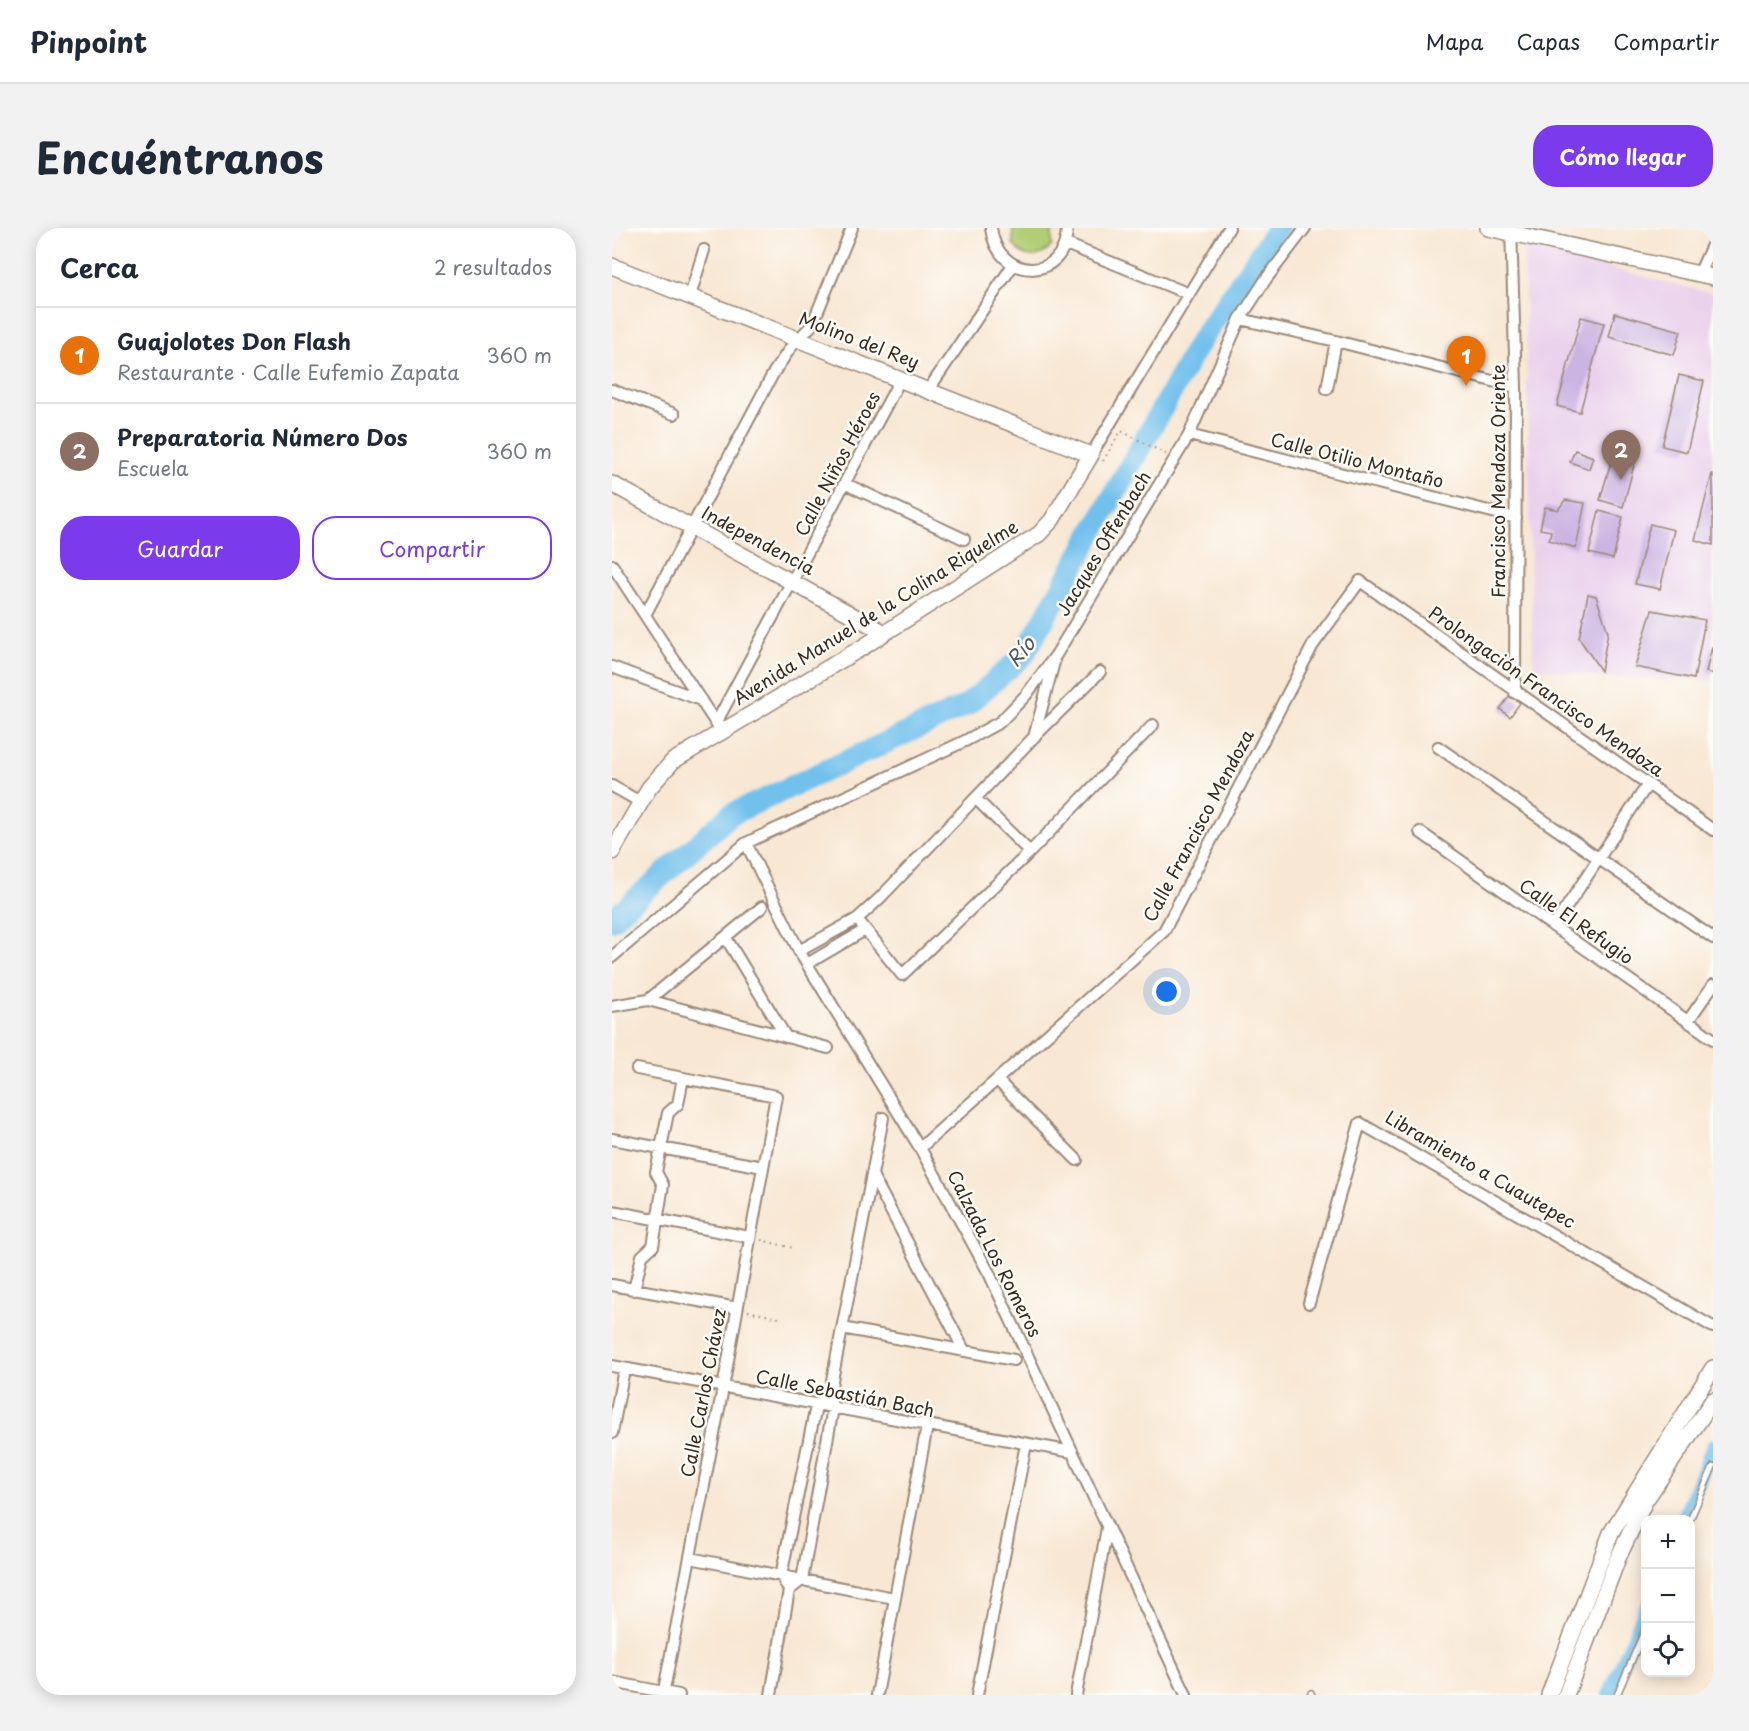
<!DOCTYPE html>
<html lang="es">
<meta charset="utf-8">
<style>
body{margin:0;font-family:"Playpen Sans",sans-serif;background:#f2f2f3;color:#1f2937}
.controls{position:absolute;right:18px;bottom:18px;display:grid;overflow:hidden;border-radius:12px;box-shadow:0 3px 15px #0003}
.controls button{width:54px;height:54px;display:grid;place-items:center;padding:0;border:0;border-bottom:2px solid #e0e1e3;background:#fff;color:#1f2937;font:30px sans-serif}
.you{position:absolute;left:555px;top:764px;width:21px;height:21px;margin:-15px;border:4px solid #fff;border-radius:50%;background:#1a73e8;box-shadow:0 0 0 9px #1a73e833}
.badge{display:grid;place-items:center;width:39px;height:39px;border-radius:50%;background:#7c3aed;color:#fff;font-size:20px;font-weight:700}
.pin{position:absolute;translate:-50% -50px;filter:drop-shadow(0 2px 3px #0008)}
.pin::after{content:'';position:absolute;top:32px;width:21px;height:18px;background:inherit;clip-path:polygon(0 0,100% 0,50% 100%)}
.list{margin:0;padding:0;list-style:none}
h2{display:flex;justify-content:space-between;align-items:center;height:78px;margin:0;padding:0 24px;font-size:26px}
h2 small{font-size:20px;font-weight:400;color:#747a83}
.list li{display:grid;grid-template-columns:39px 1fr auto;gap:18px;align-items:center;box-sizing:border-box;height:96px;padding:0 24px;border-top:2px solid #e0e1e3}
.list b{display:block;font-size:22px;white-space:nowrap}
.list p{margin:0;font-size:20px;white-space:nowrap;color:#747a83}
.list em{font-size:20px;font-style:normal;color:#747a83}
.actions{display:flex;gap:12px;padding:18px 24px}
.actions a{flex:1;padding:14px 0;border:2px solid #7c3aed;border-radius:24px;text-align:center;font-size:21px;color:#7c3aed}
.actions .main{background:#7c3aed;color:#fff}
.icon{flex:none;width:33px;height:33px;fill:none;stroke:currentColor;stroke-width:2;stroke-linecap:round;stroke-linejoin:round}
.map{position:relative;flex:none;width:1101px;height:1467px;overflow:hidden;border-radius:24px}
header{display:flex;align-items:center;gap:36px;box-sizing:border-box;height:84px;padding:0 30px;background:#fff;border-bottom:2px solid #e0e1e3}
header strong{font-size:28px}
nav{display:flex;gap:33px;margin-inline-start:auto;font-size:21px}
.intro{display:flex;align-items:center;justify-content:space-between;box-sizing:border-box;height:144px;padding:0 36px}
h1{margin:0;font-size:42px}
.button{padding:15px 27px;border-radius:24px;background:#7c3aed;color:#fff;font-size:21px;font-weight:700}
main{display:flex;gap:36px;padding:0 36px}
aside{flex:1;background:#fff;border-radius:24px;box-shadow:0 3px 15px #0003}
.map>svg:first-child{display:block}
.built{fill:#ead1ec}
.green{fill:#b1cd74;stroke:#767c49;stroke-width:1.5}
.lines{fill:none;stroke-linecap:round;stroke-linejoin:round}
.canal{stroke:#72c1ed;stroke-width:14}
.river{stroke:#72c1ed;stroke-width:22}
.building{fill:#cbb4e2}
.lane-casing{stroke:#9a8878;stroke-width:8}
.street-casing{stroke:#9a8878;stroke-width:14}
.secondary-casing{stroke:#9a8878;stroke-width:18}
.path{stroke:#9a8878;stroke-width:2;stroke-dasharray:1.5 4.5;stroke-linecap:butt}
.lane{stroke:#fff;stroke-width:5}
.street{stroke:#fff;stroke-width:10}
.secondary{stroke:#fff;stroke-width:15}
.labels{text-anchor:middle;stroke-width:5;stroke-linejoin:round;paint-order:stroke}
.street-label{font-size:18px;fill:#3b2a1e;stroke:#fdfcf7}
.water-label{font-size:20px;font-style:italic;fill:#4c575c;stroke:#fdfcf7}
</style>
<header>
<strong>Pinpoint</strong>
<nav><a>Mapa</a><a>Capas</a><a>Compartir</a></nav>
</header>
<div class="intro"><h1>Encuéntranos</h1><a class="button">Cómo llegar</a></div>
<main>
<aside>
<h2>Cerca<small>2 resultados</small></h2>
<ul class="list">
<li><span class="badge" style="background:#e8710a">1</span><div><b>Guajolotes Don Flash</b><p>Restaurante · Calle Eufemio Zapata</p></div><em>360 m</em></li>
<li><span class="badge" style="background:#8d6e63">2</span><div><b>Preparatoria Número Dos</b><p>Escuela</p></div><em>360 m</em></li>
</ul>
<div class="actions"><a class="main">Guardar</a><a>Compartir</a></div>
</aside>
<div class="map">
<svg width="1101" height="1467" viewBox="0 0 1101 1467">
<rect width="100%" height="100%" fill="#fdfcf7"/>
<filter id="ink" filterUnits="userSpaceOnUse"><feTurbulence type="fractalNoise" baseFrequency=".0167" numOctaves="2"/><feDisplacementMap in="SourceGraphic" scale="12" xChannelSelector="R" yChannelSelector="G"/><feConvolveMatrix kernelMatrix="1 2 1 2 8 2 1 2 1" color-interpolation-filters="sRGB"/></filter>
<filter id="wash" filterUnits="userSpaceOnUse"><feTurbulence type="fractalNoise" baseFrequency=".008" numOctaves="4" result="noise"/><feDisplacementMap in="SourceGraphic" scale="24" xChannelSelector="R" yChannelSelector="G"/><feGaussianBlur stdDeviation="1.35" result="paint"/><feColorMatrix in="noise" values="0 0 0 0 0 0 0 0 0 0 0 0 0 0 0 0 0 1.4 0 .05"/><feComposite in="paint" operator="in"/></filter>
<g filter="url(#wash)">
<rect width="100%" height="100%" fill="#f8e7d3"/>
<path class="built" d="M912,18L1101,66V452L987,449L921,439Z"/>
<path class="green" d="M401,0H440V17C429,32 411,32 401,16Z"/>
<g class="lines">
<path class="canal" d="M1071,1292L1101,1218
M997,1467L1034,1380"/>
<path class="river" d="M0,692L118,587L355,477L412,427L588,113L666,0"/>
</g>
<g id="blocks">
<path class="building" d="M1003,85L1069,103L1062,127L997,109Z
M969,89L992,95L968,184L945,178Z
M1067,147L1092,153L1075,224L1050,218Z
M1004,216L1026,222L1011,279L988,272Z
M963,222L981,229L977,241L958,234Z
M1100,246H1101V317L1083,312Z
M953,272L973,275L964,320L937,312L939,303L928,301L933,279L946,282Z
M987,283L1011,289L1001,331L977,325Z
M1038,296L1062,302L1048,361L1023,356Z
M976,366L984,368L996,404L989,443L967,410Z
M1040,382L1093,392L1082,451L1023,439Z
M1100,419H1101V446L1094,444Z
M898,467L908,475L898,489L888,481Z"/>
</g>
</g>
<g filter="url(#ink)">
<use href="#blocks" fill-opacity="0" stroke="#9a8878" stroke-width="1.5"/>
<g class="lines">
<defs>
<path id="lane" d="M1078,1292L1101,1239
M699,1465L700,1467
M1005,1467L1034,1399"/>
<path id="street" d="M379,0C385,53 454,56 455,0
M899,0L904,159L903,465
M0,3L1,0
M454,16L577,66
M1087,46L1101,15
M78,68L92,22
M628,91L724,113L904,159
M317,161L401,37
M715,161L724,113
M0,162L62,186
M577,207L904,290
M479,227L617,0
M234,256L352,311
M0,337L107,500
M33,387L162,144L179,119L200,97L240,0
M0,439L89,472
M104,495L289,150
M422,509L442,434
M826,519L1101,710
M0,558L30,575
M364,571L418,624
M808,604L1101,811
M134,615L187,723L308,920L377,1045L574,1467
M245,691L290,747L418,624L541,497
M942,698L1036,556
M114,710L174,809
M187,723L245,691L267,671L422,509L488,444
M0,729L134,615L353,513L388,494L414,467L444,427L577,207L628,91L654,51L693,0
M195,736L253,702
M36,772L216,820
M0,778L36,772L150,679
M1076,793L1101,757
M25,841L164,868L111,1160L51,1467
M386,853L465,932
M0,911L151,939
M308,920L552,703L701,417L748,353L1101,602
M260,947L352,1122
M0,983L137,1009
M0,1057L125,1080
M22,1062L30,1028L41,1018L51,957L44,944L49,920L56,885L66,876L71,850
M697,1075L748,895L1101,1099
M230,1100L402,1132
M0,1138L460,1224
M0,1205L12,1141
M78,1330L282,1370
M177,1362L190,1352L221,1180L217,1168L271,890
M0,1454L67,1467
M159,1467L177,1362L169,1348L204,1178L209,1174
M265,1467L315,1198
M365,1467L414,1216
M464,1467L495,1300"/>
<path id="secondary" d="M876,0L1101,49
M0,38L479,227L440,292L427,306L251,419L61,533L37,560L0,624
M0,256L273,405
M937,1467L999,1305L1101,1140
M954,1467L1006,1330L1033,1273L1101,1172"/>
</defs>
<use href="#lane" class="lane-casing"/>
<use href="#street" class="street-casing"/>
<use href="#secondary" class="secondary-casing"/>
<path class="path" d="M491,233L509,203L554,226
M149,1012L181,1020
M136,1083L171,1091"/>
<use href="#lane" class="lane"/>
<use href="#street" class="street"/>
<use href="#secondary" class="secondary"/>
</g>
</g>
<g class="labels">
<g class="street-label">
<text transform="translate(247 113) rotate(21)" y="6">Molino del Rey</text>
<text transform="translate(745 233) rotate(14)" y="6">Calle Otilio Montaño</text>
<text transform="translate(226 236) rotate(-62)" y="6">Calle Niños Héroes</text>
<text transform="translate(887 253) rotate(-90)" y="6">Francisco Mendoza Oriente</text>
<text transform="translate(146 313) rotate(28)" y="6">Independencia</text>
<text transform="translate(492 316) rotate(-59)" y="6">Jacques Offenbach</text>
<text transform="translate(264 385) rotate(-32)" y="6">Avenida Manuel de la Colina Riquelme</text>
<text transform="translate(934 464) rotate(35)" y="6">Prolongación Francisco Mendoza</text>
<text transform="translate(587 598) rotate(-62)" y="6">Calle Francisco Mendoza</text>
<text transform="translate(964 694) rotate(35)" y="6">Calle El Refugio</text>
<text transform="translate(868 942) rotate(30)" y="6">Libramiento a Cuautepec</text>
<text transform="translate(382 1026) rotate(63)" y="6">Calzada Los Romeros</text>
<text transform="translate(92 1165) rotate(-79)" y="6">Calle Carlos Chávez</text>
<text transform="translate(233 1166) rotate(11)" y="6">Calle Sebastián Bach</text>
</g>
<g class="water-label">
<text transform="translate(409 424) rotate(-51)" y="7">Río</text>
</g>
</g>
</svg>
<div class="controls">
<button>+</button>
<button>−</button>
<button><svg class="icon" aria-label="locate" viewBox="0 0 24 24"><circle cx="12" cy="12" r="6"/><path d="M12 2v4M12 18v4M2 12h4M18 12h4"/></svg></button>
</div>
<div class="you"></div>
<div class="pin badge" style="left:854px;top:158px;background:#e8710a">1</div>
<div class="pin badge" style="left:1009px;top:252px;background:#8d6e63">2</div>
</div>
</main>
